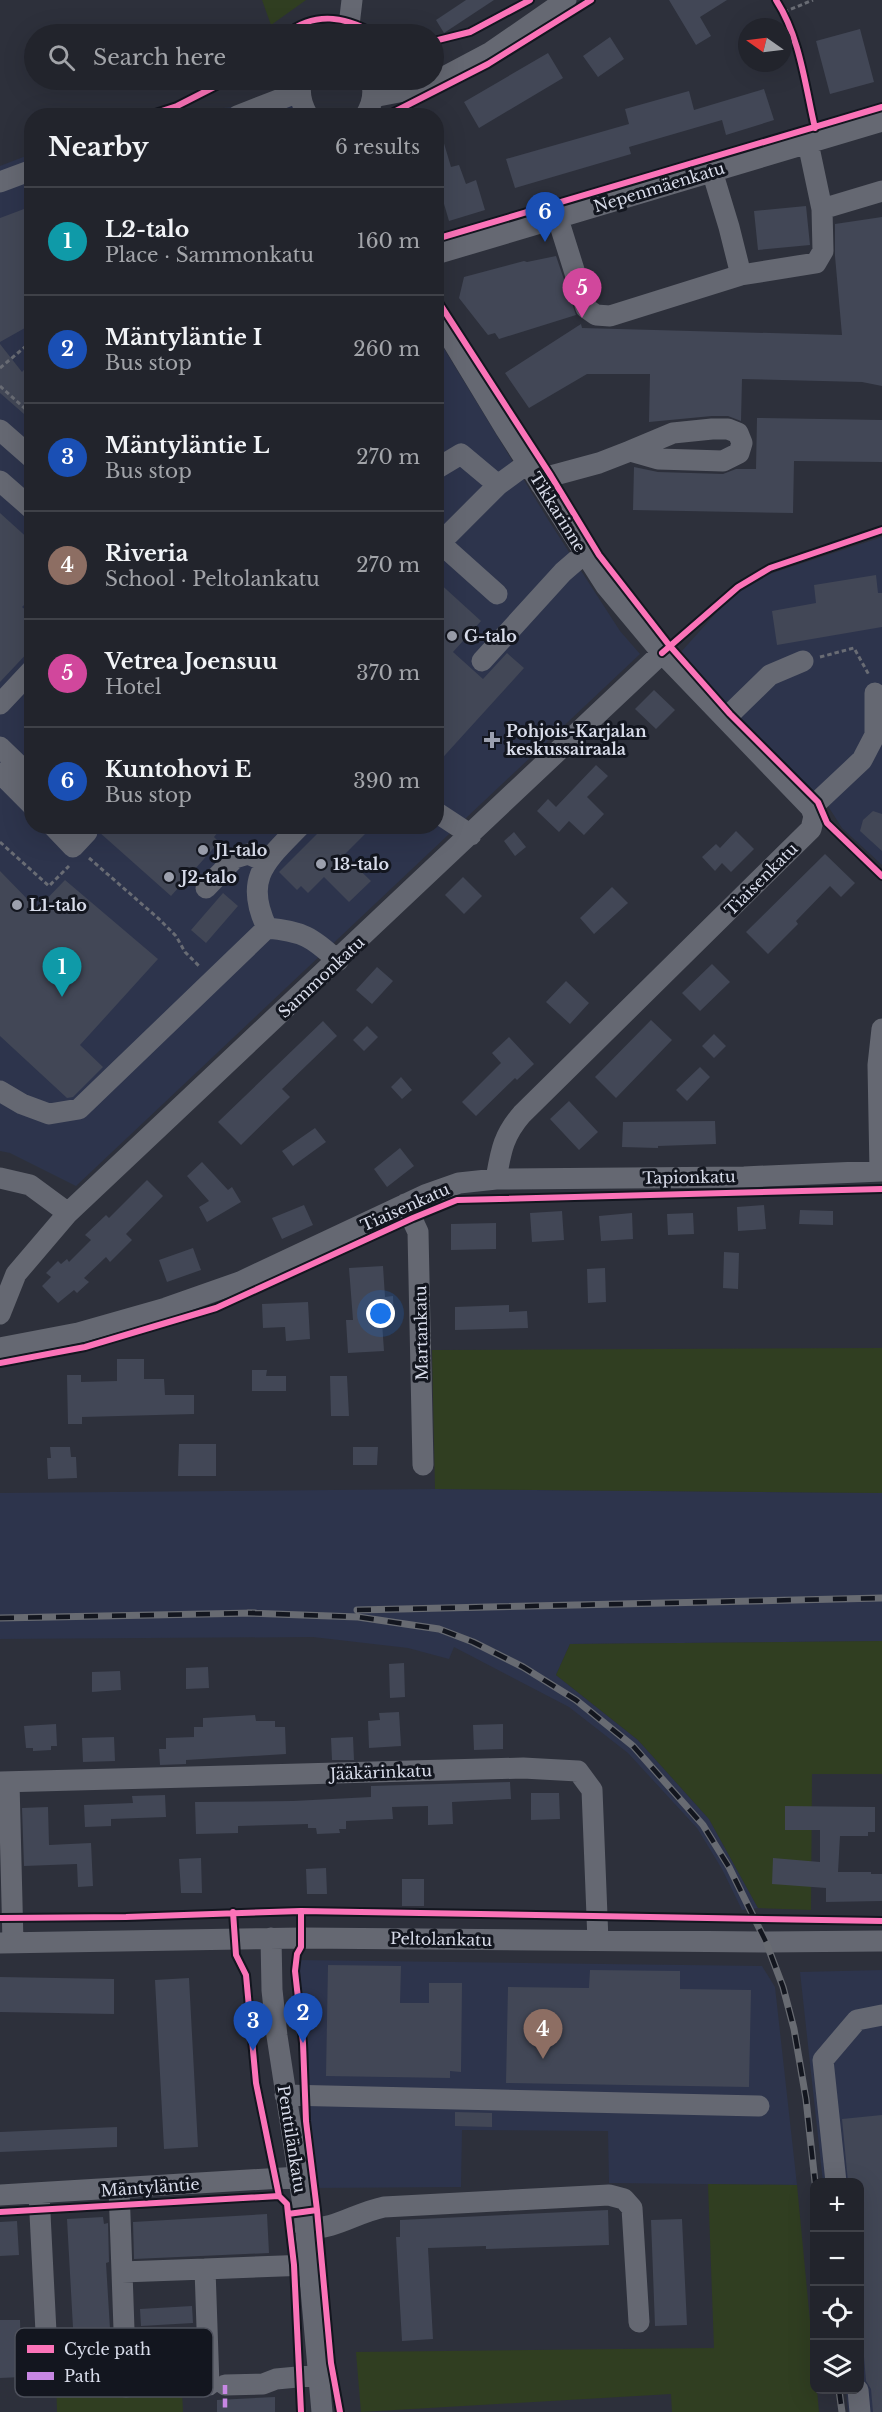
<!DOCTYPE html>
<meta charset="utf-8">
<style>
body{margin:0;font-family:"Libre Baskerville",serif;background:#2a2c34;color:#f1f3f6}
.controls{position:absolute;right:18px;bottom:18px;display:grid;overflow:hidden;border-radius:12px;box-shadow:0 6px 24px #0002}
.controls button{width:54px;height:54px;display:grid;place-items:center;padding:0;border:0;border-bottom:2px solid #3f4148;background:#22242c;color:#f1f3f6;font:30px sans-serif}
.compass{position:absolute;left:738px;top:18px;width:54px;height:54px;border-radius:50%;background:#22242c;box-shadow:0 6px 24px #0002;rotate:284deg}
.you{position:absolute;left:381px;top:1314px;width:21px;height:21px;margin:-15px;border:4px solid #fff;border-radius:50%;background:#1a73e8;box-shadow:0 0 0 9px #1a73e833}
.badge{display:grid;place-items:center;width:39px;height:39px;border-radius:50%;background:#8bbbb9;color:#fff;font-size:20px;font-weight:700}
.pin{position:absolute;translate:-50% -50px;filter:drop-shadow(0 2px 3px #0008)}
.pin::after{content:'';position:absolute;top:32px;width:21px;height:18px;background:inherit;clip-path:polygon(0 0,100% 0,50% 100%)}
.list{margin:0;padding:0;list-style:none}
h2{display:flex;justify-content:space-between;align-items:center;height:78px;margin:0;padding:0 24px;font-size:26px}
h2 small{font-size:20px;font-weight:400;color:#a2a4a9}
.list li{display:grid;grid-template-columns:39px 1fr auto;gap:18px;align-items:center;box-sizing:border-box;height:108px;padding:0 24px;border-top:2px solid #3f4148}
.list b{display:block;font-size:22px;white-space:nowrap}
.list p{margin:0;font-size:20px;white-space:nowrap;color:#a2a4a9}
.list em{font-size:20px;font-style:normal;color:#a2a4a9}
.icon{flex:none;width:33px;height:33px;fill:none;stroke:currentColor;stroke-width:2;stroke-linecap:round;stroke-linejoin:round}
.map{position:relative;flex:none;width:882px;height:2412px;overflow:hidden}
.search{position:absolute;background:#22242c;box-shadow:0 6px 24px #0002;left:24px;top:24px;width:420px;height:66px;display:flex;align-items:center;gap:15px;box-sizing:border-box;padding:0 21px;border-radius:33px;color:#a2a4a9;font-size:22px}
.panel{position:absolute;background:#22242c;box-shadow:0 6px 24px #0002;left:24px;top:108px;width:420px;height:726px;border-radius:24px}
.map>svg:first-child{display:block}
.built{fill:#2d344c}
.green{fill:#303e21}
.building{fill:#424756}
.lines{fill:none;stroke-linecap:round;stroke-linejoin:round}
.path{stroke:#696c74;stroke-width:3;stroke-dasharray:4.5 3;stroke-linecap:butt}
.minor{stroke:#656872;stroke-width:21}
.rail-casing{stroke:#686b72;stroke-width:7}
.rail{stroke:#13161f;stroke-width:4.5;stroke-dasharray:14;stroke-linecap:butt}
.quiet{stroke:#c787e3;stroke-width:4.5;stroke-dasharray:9 4.5;stroke-linecap:butt}
.cycleway-casing{stroke:#13161f;stroke-width:10}
.cycleway{stroke:#fb73b8;stroke-width:6}
.poi-dot{fill:#9ca0ad;stroke:#13161f;stroke-width:2}
.labels{text-anchor:middle;stroke-width:6;stroke-linejoin:round;paint-order:stroke}
.street-label{font-size:16px;fill:#d8dcea;stroke:#13161f}
.poi-label{font-size:16px;font-weight:bold;fill:#d8dcea;stroke:#13161f;text-anchor:start}
.key{fill:#13161f;stroke:#4e515c;stroke-width:1.5}
.key-label{font-size:16px;fill:#d8dcea}
</style>
<div class="map">
<svg width="882" height="2412" viewBox="0 0 882 2412">
<rect width="100%" height="100%" fill="#2d303b"/>
<path class="built" d="M295,101L304,116H141Z
M31,154L32,826H436L437,337L547,518L620,631L640,654L76,1186L10,1153L0,1151V166Z
M882,537V865L842,828L826,803L730,709L680,653L717,612L751,580Z
M435,1489L882,1493V1641L570,1644L556,1675L638,1740L709,1819L758,1908L742,1910L722,1869L697,1828L628,1753L569,1707L454,1647L449,1659L408,1648L313,1637L0,1639V1493Z
M297,1960L762,1966L775,1987L797,2185L609,2183L608,2131L462,2130L461,2187L311,2188Z
M882,1970V2412H848L846,2390H860V2182H823L800,1972Z"/>
<path class="green" d="M262,0H306L271,25Z
M882,1348V1493L435,1489L432,1350Z
M882,1641V1774H812L811,1910L758,1908L709,1819L638,1740L556,1675L570,1644Z
M708,2184L797,2185L814,2363V2390H817L819,2412H672L671,2394L361,2412L356,2352L714,2348Z
M181,2370L183,2412H57L56,2376Z"/>
<path class="building" d="M466,0H494L444,33L436,20Z
M669,0H727L700,17L711,36L696,45Z
M860,29L874,82L830,94L816,41Z
M610,37L624,59L598,77L583,56Z
M548,53L563,78L479,128L464,102Z
M764,89L774,120L726,135L722,120L629,147L631,154L515,188L506,159L629,124L625,109L689,91L694,110Z
M440,130L451,167L459,165L466,184L476,180L485,210L449,221L442,197L436,199V131Z
M32,206V324L0,342V218Z
M806,206L810,245L758,250L754,211Z
M882,217V386L862,382L742,379L741,421L728,416H712L649,422L650,374H587L529,408L505,373L581,324L582,328L842,335L835,256V224Z
M556,256L576,315L499,339L495,333L488,335L459,298L464,277L524,261L527,262Z
M0,344L22,372L32,361V421L0,393Z
M757,418L882,420V462L794,461L793,513L633,510L634,467L658,472L723,474L736,469H756Z
M0,513L32,542V597L22,607L32,615V648L0,682Z
M876,575L878,593H882V627L777,645L772,611L816,603L814,585Z
M436,580L481,621L453,652L483,679L507,653L524,668L436,765Z
M654,690L675,710L656,729L635,709Z
M596,765L608,776L587,797L604,814L584,835L569,821L559,832L537,811L548,799L556,807Z
M873,811L882,814V851L860,831L863,820Z
M98,826H223L214,837L219,842L171,896L99,832Z
M325,826H373L344,855L371,881L349,902L324,877L308,893L301,886L297,890L279,872Z
M736,831L754,849L731,872L722,863L715,871L702,857L716,844L720,848Z
M514,832L526,847L515,856L504,841Z
M825,854L855,883L841,897L830,886L796,921L798,924L768,954L746,932Z
M0,871L37,909L65,880L158,959L80,1045L103,1067L73,1097L67,1098L0,1036Z
M463,877L482,896L464,914L445,895Z
M612,887L628,903L594,934L580,918Z
M223,893L238,906L206,943L191,930Z
M712,964L730,982L700,1011L682,993Z
M377,967L393,981L372,1004L356,990Z
M566,981L589,1003L570,1024L546,1002Z
M651,1020L672,1040L616,1098L595,1077Z
M323,1021L337,1036L282,1089L290,1097L241,1145L218,1122Z
M367,1026L378,1037L364,1051L353,1040Z
M714,1034L726,1046L714,1058L702,1046Z
M509,1037L534,1064L517,1080L515,1078L476,1116L462,1102L501,1063L492,1053Z
M700,1067L710,1077L687,1101L676,1090Z
M401,1077L412,1090L402,1099L391,1087Z
M569,1101L598,1132L579,1150L550,1119Z
M715,1121L716,1144L658,1146V1148L622,1147L623,1122Z
M315,1128L326,1142L293,1166L282,1151Z
M400,1148L414,1166L387,1187L374,1169Z
M202,1162L228,1190L232,1187L241,1202L207,1222L199,1207L209,1201L187,1176Z
M147,1180L163,1196L126,1234L132,1240L110,1262L106,1257L84,1278L89,1282L77,1293L74,1290L58,1303L42,1286L51,1277L46,1273L58,1261L61,1264L67,1259L69,1262L91,1240L85,1235L106,1215L109,1218Z
M304,1205L313,1225L282,1239L272,1218Z
M764,1205L766,1229L738,1231L737,1207Z
M800,1210L833,1211V1225L799,1224Z
M562,1211L564,1240L532,1242L530,1213Z
M632,1213L633,1239L601,1241L599,1216Z
M693,1213L694,1234L668,1235L667,1214Z
M496,1223V1249L451,1250V1224Z
M193,1248L201,1270L167,1282L159,1260Z
M724,1252L739,1253L738,1289L723,1288Z
M383,1266L385,1297L393,1296L394,1321L382,1322L384,1351L348,1353L346,1320H353L349,1268Z
M605,1268L606,1302L588,1303L587,1269Z
M308,1302L310,1339L286,1341L285,1327L263,1328L262,1304Z
M509,1305V1312L527,1311L528,1328L455,1330V1307Z
M117,1359H144V1379H164L165,1395H194V1414L82,1417V1424H68L67,1375H81V1382L117,1381Z
M252,1370H267L266,1376H286V1391H252Z
M330,1376H347L349,1416H331Z
M179,1444H216V1476H178Z
M50,1447H70L71,1457H76L77,1478L48,1479L47,1458H51Z
M353,1447H378L377,1465H353Z
M404,1663L405,1697L390,1698L389,1664Z
M208,1667L209,1688L186,1689V1668Z
M120,1671L121,1690L92,1692V1672Z
M399,1712L401,1746L369,1748L368,1721L380,1720L379,1713Z
M255,1715L256,1721H275V1727H285L286,1754L186,1760V1764L160,1765L159,1749H166V1738L194,1737V1727H203V1718Z
M56,1724L57,1746H51V1750L33,1751V1748H26L24,1726Z
M503,1724V1749L474,1750L473,1725Z
M114,1737L115,1761L83,1762L82,1738Z
M353,1737L354,1760H332L331,1738Z
M510,1782L511,1799L452,1802L453,1824L428,1825V1806L392,1807L393,1819L346,1821V1829H339L340,1833L317,1834L316,1828H308V1824L238,1826V1833L196,1834L195,1802L293,1801L371,1797V1786Z
M531,1793H559L560,1819L531,1820Z
M165,1795L166,1817L111,1819V1826L85,1827L84,1805L133,1803L132,1796Z
M785,1806L875,1807V1832H868V1836H840L838,1872H871V1874H882V1901L826,1902V1888L772,1884L773,1858L820,1862V1830H785Z
M48,1807L49,1845L91,1843L93,1886L78,1887L77,1864L24,1866L22,1808Z
M201,1858L202,1893H181L179,1859Z
M326,1868L327,1894H307L306,1869Z
M402,1879H424V1906H402Z
M328,1965L401,1966L400,2003H429V1983H462L461,2072L450,2071V2078L326,2076Z
M590,1970L680,1971V1989L751,1990L749,2087L506,2083L508,1987L589,1988Z
M0,1977L114,1979V2014L0,2012Z
M189,1978L198,2147L164,2149L155,1980Z
M455,2112L492,2113V2127L455,2126Z
M882,2115V2412H873L871,2389L866,2381L860,2308V2182H848L842,2119Z
M117,2127V2147L0,2152V2132Z
M608,2210L609,2245L486,2249V2246L428,2248L433,2339L402,2341L396,2237H400V2220Z
M267,2214L269,2253L134,2259L133,2222Z
M103,2217L104,2224L108,2223L109,2262L106,2263L112,2362L75,2364L67,2219Z
M682,2219L687,2325L655,2326L651,2220Z
M17,2221L19,2255L0,2256V2222Z
M192,2306L193,2323L141,2326L140,2309Z
M0,2320H20L22,2377L0,2378Z
M275,2397V2412H217V2400Z"/>
<g class="lines">
<path class="path" d="M784,12L813,0
M0,368L32,341
M0,386L32,415
M820,657L854,648L869,675
M0,842L49,886L69,866
M89,858L159,919L176,936L185,952L199,966"/>
<path class="minor" d="M348,34L352,0
M302,80C298,93 301,104 308,116
M373,97L425,87L491,52L566,0
M237,116L291,95L301,83
M365,116C373,104 375,93 371,80
M0,182L32,170
M822,209L882,191
M558,219L586,308L596,315L610,316L741,275L729,227L712,171
M436,254L882,121
M741,275L816,263L823,251L822,209L808,143
M436,314L505,428L606,586L662,653L811,808L814,816L811,829L522,1114C503,1136 501,1151 496,1179
M0,430L32,458
M436,469L461,454L498,485
M0,481L32,509
M541,485L551,476L599,463L630,451L658,459L723,461L739,453L742,443L738,433L728,429H712L673,433L630,451
M497,594L440,543L498,485L528,463
M482,661L563,572L585,553
M0,704L32,670
M727,720L730,714L770,675L803,661
M0,747L32,778
M0,773L32,805
M811,808L862,760L875,735V693
M436,812L471,835
M53,826L73,847L87,832L81,826
M206,888L235,858L248,854L266,862
M267,928C243,878 266,861 300,826
M0,1091L22,1104L49,1114L79,1109L267,928C302,931 312,937 338,961
M880,1171L878,1065L882,1029
M0,1178L30,1185L68,1213
M405,1204L418,1232L423,1465
M0,1314L16,1274L68,1213L662,653
M0,1348L78,1333L166,1308L240,1282L425,1195L459,1183L496,1179L744,1177L882,1171
M0,1782L523,1768L578,1771L592,1790L598,1941
M9,1782L13,1943
M271,1938L272,1990L277,2036L304,2212L322,2412
M0,1943L302,1938L766,1942L882,1941
M285,2095L759,2106
M836,2182L823,2060L857,2020L882,2015
M119,2188L122,2272
M39,2194L47,2352
M0,2195L299,2177
M305,2229C337,2229 355,2213 384,2207L609,2195L624,2199L632,2208L639,2322
M209,2385L205,2269L309,2265
M225,2385L263,2384L276,2379L319,2375
M126,2387L122,2272L205,2269
M858,2390L860,2412"/>
<defs>
<path id="rail" d="M357,1610L882,1598
M248,1613L358,1617L439,1629L473,1642L523,1667L576,1700L633,1746L703,1825L729,1867L766,1942L783,1987L794,2029L806,2099L815,2182
M0,1618L255,1613
M839,2390L842,2412"/>
</defs>
<use href="#rail" class="rail-casing"/>
<use href="#rail" class="rail"/>
<path class="quiet" d="M225,2385V2412"/>
<defs>
<path id="cycleway" d="M776,0C800,37 805,85 815,128
M286,34C315,11 345,16 375,34
M434,41L470,32L530,0
M146,116L177,106L228,80
M386,116L488,64L591,0
M436,239L882,107
M436,298L551,476L599,555L669,645L730,714L818,802L827,823L882,876
M662,653L738,587L770,568L882,530
M0,1363L85,1347L216,1308L413,1218L457,1200L882,1189
M301,1911V1947L297,1954L295,1971L303,2043L306,2121L317,2210L331,2363L340,2412
M233,1912L236,1955L246,1975L256,2083L279,2196L287,2204L288,2214L317,2210
M0,1918L126,1917L301,1911L882,1921
M0,2212L279,2196
M288,2214L294,2265L301,2412"/>
</defs>
<use href="#cycleway" class="cycleway-casing"/>
<use href="#cycleway" class="cycleway"/>
</g>
<g class="poi-dot">
<circle cx="452" cy="636" r="6"/>
<path d="M489 731h6v6h6v6h-6v6h-6v-6h-6v-6h6z"/>
<circle cx="203" cy="850" r="6"/>
<circle cx="321" cy="864" r="6"/>
<circle cx="169" cy="877" r="6"/>
<circle cx="17" cy="905" r="6"/>
</g>
<g class="labels">
<g class="street-label">
<text transform="translate(659 187) rotate(-17)" y="6">Nepenmäenkatu</text>
<text transform="translate(558 512) rotate(58)" y="6">Tikkarinne</text>
<text transform="translate(761 879) rotate(-45)" y="6">Tiaisenkatu</text>
<text transform="translate(321 977) rotate(-43)" y="6">Sammonkatu</text>
<text transform="translate(689 1177) rotate(-1)" y="6">Tapionkatu</text>
<text transform="translate(405 1207) rotate(-24)" y="6">Tiaisenkatu</text>
<text transform="translate(421 1333) rotate(-91)" y="6">Martankatu</text>
<text transform="translate(381 1772) rotate(-2)" y="6">Jääkärinkatu</text>
<text transform="translate(441 1939) rotate(1)" y="6">Peltolankatu</text>
<text transform="translate(292 2139) rotate(81)" y="6">Penttilänkatu</text>
<text transform="translate(150 2187) rotate(-4)" y="6">Mäntyläntie</text>
</g>
<g class="poi-label">
<text x="464" y="642">G-talo</text>
<text x="506" y="737">Pohjois-Karjalan<tspan x="506" dy="18">keskussairaala</tspan></text>
<text x="215" y="856">J1-talo</text>
<text x="333" y="870">13-talo</text>
<text x="181" y="883">J2-talo</text>
<text x="29" y="911">L1-talo</text>
</g>
</g>
<rect x="15" y="2328" width="198" height="69" rx="9" class="key"/>
<rect x="27" y="2345" width="27" height="8" fill="#fb73b8"/>
<rect x="27" y="2372" width="27" height="8" fill="#c787e3"/>
<g class="key-label">
<text x="64" y="2355">Cycle path</text>
<text x="64" y="2382">Path</text>
</g>
</svg>
<div class="controls">
<button>+</button>
<button>−</button>
<button><svg class="icon" aria-label="locate" viewBox="0 0 24 24"><circle cx="12" cy="12" r="6"/><path d="M12 2v4M12 18v4M2 12h4M18 12h4"/></svg></button>
<button><svg class="icon" aria-label="layers" viewBox="0 0 24 24"><path d="M12 4l9 5-9 5-9-5zM3 14l9 5 9-5"/></svg></button>
</div>
<svg class="compass" viewBox="-18 -18 36 36"><path d="M0-13l5 13h-10z" fill="#e53935"/><path d="M0 13l5-13h-10z" fill="#a2a4a9"/></svg>
<div class="you"></div>
<div class="pin badge" style="left:62px;top:997px;background:#0f9aa8">1</div>
<div class="pin badge" style="left:303px;top:2043px;background:#1a4fb4">2</div>
<div class="pin badge" style="left:253px;top:2051px;background:#1a4fb4">3</div>
<div class="pin badge" style="left:543px;top:2059px;background:#8d6e63">4</div>
<div class="pin badge" style="left:582px;top:318px;background:#d1479c">5</div>
<div class="pin badge" style="left:545px;top:242px;background:#1a4fb4">6</div>
<div class="search"><svg class="icon" aria-label="search" viewBox="0 0 24 24"><circle cx="10" cy="10" r="6"/><path d="M15 15l6 6"/></svg>Search here</div>
<section class="panel">
<h2>Nearby<small>6 results</small></h2>
<ul class="list">
<li><span class="badge" style="background:#0f9aa8">1</span><div><b>L2-talo</b><p>Place · Sammonkatu</p></div><em>160 m</em></li>
<li><span class="badge" style="background:#1a4fb4">2</span><div><b>Mäntyläntie I</b><p>Bus stop</p></div><em>260 m</em></li>
<li><span class="badge" style="background:#1a4fb4">3</span><div><b>Mäntyläntie L</b><p>Bus stop</p></div><em>270 m</em></li>
<li><span class="badge" style="background:#8d6e63">4</span><div><b>Riveria</b><p>School · Peltolankatu</p></div><em>270 m</em></li>
<li><span class="badge" style="background:#d1479c">5</span><div><b>Vetrea Joensuu</b><p>Hotel</p></div><em>370 m</em></li>
<li><span class="badge" style="background:#1a4fb4">6</span><div><b>Kuntohovi E</b><p>Bus stop</p></div><em>390 m</em></li>
</ul>
</section>
</div>
